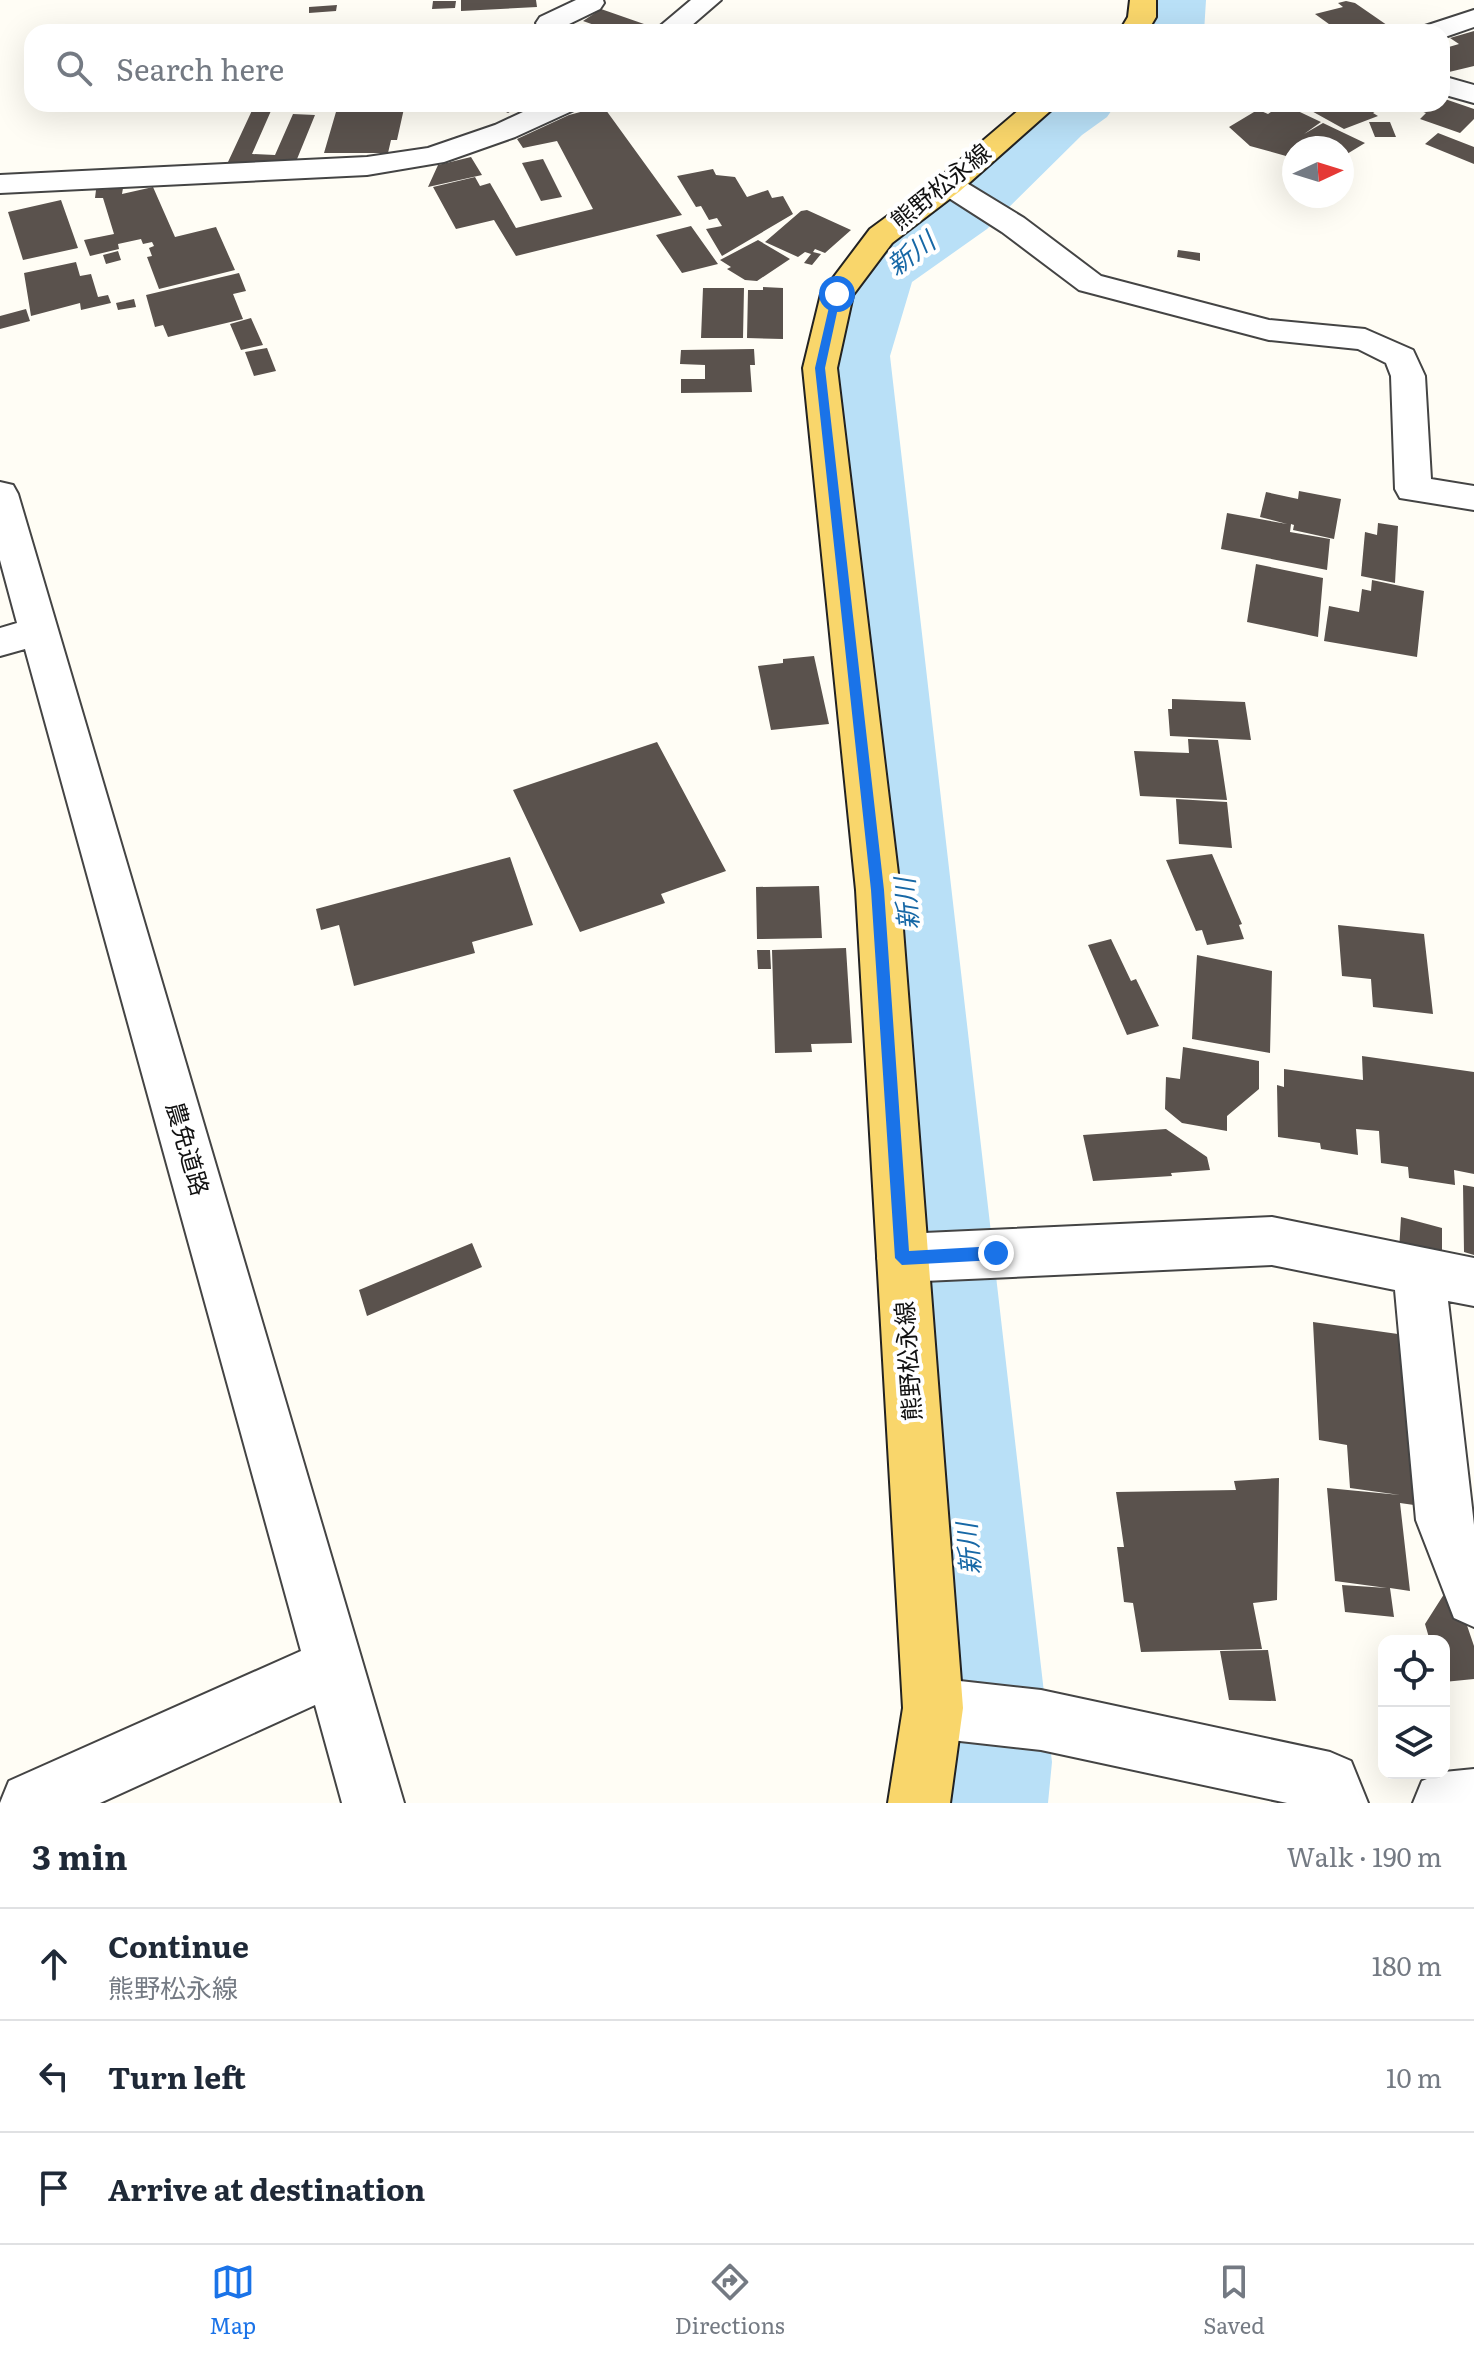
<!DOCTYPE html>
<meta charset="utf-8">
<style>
body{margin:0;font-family:Literata,"Noto Sans JP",serif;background:#f2f2f3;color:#1f2937}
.controls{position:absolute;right:24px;bottom:24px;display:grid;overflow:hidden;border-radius:16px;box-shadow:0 8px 32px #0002}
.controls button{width:72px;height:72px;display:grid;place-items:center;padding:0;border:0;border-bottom:2px solid #e0e1e3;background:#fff;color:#1f2937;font:40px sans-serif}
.compass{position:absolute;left:1282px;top:136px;width:72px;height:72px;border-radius:50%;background:#fff;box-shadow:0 8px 32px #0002;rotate:86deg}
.stop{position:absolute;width:24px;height:24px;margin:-18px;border:6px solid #1a73e8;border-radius:50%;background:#fff}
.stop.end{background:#1a73e8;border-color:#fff;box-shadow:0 2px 8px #0008}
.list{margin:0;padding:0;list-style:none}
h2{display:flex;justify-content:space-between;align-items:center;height:104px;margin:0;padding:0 32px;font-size:34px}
h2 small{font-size:26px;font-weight:400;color:#747a83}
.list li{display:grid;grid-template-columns:52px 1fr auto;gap:24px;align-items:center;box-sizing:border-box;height:112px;padding:0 32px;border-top:2px solid #e0e1e3}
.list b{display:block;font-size:30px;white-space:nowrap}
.list p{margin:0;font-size:26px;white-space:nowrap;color:#747a83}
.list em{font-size:26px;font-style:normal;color:#747a83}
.icon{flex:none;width:44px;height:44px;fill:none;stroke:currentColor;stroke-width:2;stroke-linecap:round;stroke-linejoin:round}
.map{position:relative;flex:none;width:1474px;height:1803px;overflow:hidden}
.search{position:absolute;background:#fff;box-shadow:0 8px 32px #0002;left:24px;right:24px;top:24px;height:88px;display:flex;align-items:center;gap:20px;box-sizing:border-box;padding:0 28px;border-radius:24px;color:#747a83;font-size:30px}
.sheet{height:440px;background:#fff}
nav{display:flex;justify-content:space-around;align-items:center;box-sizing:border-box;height:112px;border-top:2px solid #e0e1e3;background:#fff;font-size:22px;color:#747a83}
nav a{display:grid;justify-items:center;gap:4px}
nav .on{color:#1a73e8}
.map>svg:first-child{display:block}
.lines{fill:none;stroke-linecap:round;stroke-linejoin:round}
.river{fill:#b9e0f7;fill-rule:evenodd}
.building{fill:#5a524d}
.minor-casing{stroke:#444;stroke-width:4}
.major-casing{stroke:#222;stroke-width:4}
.minor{fill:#fff;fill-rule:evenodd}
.major{fill:#f9d66b;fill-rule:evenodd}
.route{fill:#1a73e8}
.labels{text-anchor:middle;stroke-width:8;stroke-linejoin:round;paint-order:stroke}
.street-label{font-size:24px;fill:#111;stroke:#fff}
.water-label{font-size:26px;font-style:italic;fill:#1768a6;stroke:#fff}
</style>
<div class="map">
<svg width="1474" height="1803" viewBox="0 0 1474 1803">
<rect width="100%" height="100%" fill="#fffdf5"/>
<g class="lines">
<path class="river" d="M1150,0H1206L1204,32H1146Z
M1046,104H1116L1107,117L1082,135L987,229L912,282L890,356L1052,1762L1048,1803H920L926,1762L820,356L848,273L857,259L941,201Z"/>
</g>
<path class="building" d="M461,0H536L537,7L461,11Z
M433,1H456L455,8L432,9Z
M1346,1L1355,3L1397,32H1340L1315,14L1343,7L1338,3Z
M337,5L336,11L309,13V7Z
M601,9L644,24L634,32H614L583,21Z
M411,25H448L446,32H409Z
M1291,25L1297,32H1262L1259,29Z
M1474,31V66L1449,72L1442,67V49L1459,44L1450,38Z
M1442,98L1474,109V119L1460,133L1420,119L1426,113L1408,106L1442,104Z
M255,104H274L252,154L275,155L293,114L315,115L295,164L228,162Z
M348,104H405L397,140H391L388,153H324L338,105Z
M510,104H544L532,111L521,105L508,113L500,109Z
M1241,104H1282L1268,112L1254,108L1268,114L1283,104L1321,122L1304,134L1323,123L1365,143L1342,157V148H1301L1295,145L1286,156L1250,146L1229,127L1254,112Z
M1299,104H1363L1376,111L1373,113L1378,116L1344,129Z
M603,106L682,215L516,256L494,220L456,229L433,187L475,177L480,186L490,183L516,228L593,209L557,141L523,148L517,139L569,115Z
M1369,122H1390L1396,137H1375Z
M1438,133L1474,147V164L1425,144Z
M471,157L482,175L428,187L438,165Z
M543,159L562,197L541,201L522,163Z
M713,169L716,175L735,177L747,197L768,190L772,198L783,196L793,214L722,256L706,229L722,226L717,218L709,220L701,206L696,207L677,176Z
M153,187L175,237L216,227L235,270L159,289L147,257L152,256L149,248L154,246L152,242L143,244L141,239L118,244L119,249L90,256L84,240L114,234L103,198H95L96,190L123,188L122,194Z
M61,200L78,248L23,260L8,212Z
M807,210L851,230L825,253L815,249L813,252L821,254L812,265L804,263L811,254L805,252L798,257L765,242L801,211Z
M691,226L718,264L682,273L656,235Z
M758,240L790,259L757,281L745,280L727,269L731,267L720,260Z
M1178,250L1200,253V261L1177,257Z
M118,251L121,260L106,264L103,255Z
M76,262L80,276L91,274L98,297L108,295L111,303L81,310L80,303L31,316L24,273Z
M239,273L246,291L233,294L243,319L168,337L163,325L155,327L146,295Z
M763,287L783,288V339L747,338L748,290H763Z
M703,288H744L743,338H701Z
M134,299L136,307L118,310L116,303Z
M26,309L30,321L0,329V316Z
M251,318L263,345L241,350L230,324Z
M267,348L276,371L254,376L245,352Z
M754,349L755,365H750L752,392L681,393V379H705V365L680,364L681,350Z
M1299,491L1341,499L1334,539L1293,530L1294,525L1291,524L1290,532L1330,539L1327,570L1221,549L1227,513L1287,524L1260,517L1266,492L1298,499Z
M1378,523L1398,526L1395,583L1361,576L1365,532L1377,535Z
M1256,564L1323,578L1318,637L1247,622Z
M1372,580L1424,591L1417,657L1324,641L1329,606L1359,612L1362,589L1371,591Z
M814,656L829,724L771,730L758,666L783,663V659Z
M1172,699L1245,702L1251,740L1170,736L1168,709H1172Z
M1188,739L1218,740L1227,800L1140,796L1134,751L1189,753Z
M657,742L726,871L661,894L665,903L580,932L513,790Z
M1176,799L1227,802L1232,848L1179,844Z
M1212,854L1242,924L1239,925L1244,939L1207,945L1202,930L1196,931L1166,860Z
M510,857L533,925L472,942L475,953L354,986L339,925L321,930L316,909Z
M819,886L822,938L757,939L756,887Z
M1338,925L1424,934L1433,1014L1373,1007L1371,979L1342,976Z
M1111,939L1131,981L1136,979L1159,1026L1127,1035L1088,945Z
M846,948L852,1043L811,1044L812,1052L775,1053L772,950Z
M757,950H770L771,969H758Z
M1197,955L1272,971L1270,1053L1192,1039Z
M1183,1047L1259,1061V1089L1227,1116V1131L1182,1123L1165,1109L1166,1077L1180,1079Z
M1362,1056L1474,1072V1174L1454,1170L1455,1185L1409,1178L1408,1167L1381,1163L1379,1131L1356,1129L1358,1155L1321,1149L1320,1143L1278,1137L1277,1085L1284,1087V1069L1363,1080Z
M1166,1129L1207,1157L1210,1170L1171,1173L1172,1176L1093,1181L1083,1135Z
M1463,1185L1474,1187V1255L1464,1252Z
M1401,1217L1442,1228V1263L1399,1251Z
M472,1243L482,1267L367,1316L359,1290Z
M1313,1322L1412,1336L1428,1507L1400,1503L1410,1591L1390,1588L1394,1617L1345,1612L1342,1585L1387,1588L1335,1581L1327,1488L1400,1495L1350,1488L1347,1445L1319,1440Z
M1279,1478L1277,1600L1253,1603L1262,1649L1141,1652L1133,1603L1124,1602L1117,1547H1124L1116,1492L1236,1490L1234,1481Z
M1455,1590L1474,1646V1679L1444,1682V1641H1430L1425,1624L1446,1591Z
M1268,1650L1276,1701L1229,1700L1220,1651Z"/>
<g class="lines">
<defs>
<path id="minor" d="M576,0H603L604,3L600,9L565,26L568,32H540L536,23L540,17Z
M691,0H721L684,32H653Z
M1474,10V27L1442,38V32H1421L1425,26Z
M1442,76L1474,85V103L1442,94Z
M540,104H578L574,110L515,137L444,162L367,175L0,193V175L367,157L428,148L495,125Z
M949,176L960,179L1024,218L1101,276L1269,320L1365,329L1413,350L1425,376L1431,479L1474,486V510L1400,498L1395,489L1391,376L1386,363L1358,349L1269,340L1079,290L1002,232L938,191L934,185L938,179Z
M0,482L13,485L18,494L404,1803H342L315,1705L100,1803H0L9,1781L301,1651L25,649L0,656V628L17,623L0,560Z
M1272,1217L1474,1258V1306L1448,1301L1474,1525V1627L1454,1618L1416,1520L1395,1290L1272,1265L902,1282L884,1275L877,1258L884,1241L902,1234Z
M933,1678L1041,1690L1330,1752L1351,1761L1368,1803H1287L1041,1750L933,1738L912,1729L903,1708L912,1687Z
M1474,1769V1803H1413L1422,1781L1444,1772Z"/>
<path id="major" d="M1130,0H1156V17L1147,32H1119L1128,17Z
M1026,104H1058L960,191L892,243L853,295L837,368L900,890L963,1708L950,1803H888L903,1708L856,890L803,368L821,294L870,229L938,179Z"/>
</defs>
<use href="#minor" class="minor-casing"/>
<use href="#major" class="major-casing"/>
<use href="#minor" class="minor"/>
<use href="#major" class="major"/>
</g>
<path class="route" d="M837,291L841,294L825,368L884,890L909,1251L996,1246L1004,1253L996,1260L902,1265L895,1258L871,890L815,368L832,294Z"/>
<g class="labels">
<g class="street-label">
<text transform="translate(941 187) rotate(-39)" y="8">熊野松永線</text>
<text transform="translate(187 1149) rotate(74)" y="8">農免道路</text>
<text transform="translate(909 1361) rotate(-94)" y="8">熊野松永線</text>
</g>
<g class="water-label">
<text transform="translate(911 254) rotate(-37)" y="9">新川</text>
<text transform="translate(907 904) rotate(-95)" y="9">新川</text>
<text transform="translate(969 1549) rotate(-95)" y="9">新川</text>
</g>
</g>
</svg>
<div class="controls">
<button><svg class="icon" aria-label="locate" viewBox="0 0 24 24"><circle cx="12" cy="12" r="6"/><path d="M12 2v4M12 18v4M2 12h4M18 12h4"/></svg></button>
<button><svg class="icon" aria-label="layers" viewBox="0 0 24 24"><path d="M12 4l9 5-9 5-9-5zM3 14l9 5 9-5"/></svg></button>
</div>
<svg class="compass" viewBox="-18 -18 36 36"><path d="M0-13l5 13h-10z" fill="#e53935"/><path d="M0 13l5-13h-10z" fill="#747a83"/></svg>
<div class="stop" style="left:837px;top:294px"></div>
<div class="stop end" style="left:996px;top:1253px"></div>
<div class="search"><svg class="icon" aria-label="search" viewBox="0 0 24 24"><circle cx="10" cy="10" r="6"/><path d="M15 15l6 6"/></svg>Search here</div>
</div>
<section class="sheet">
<h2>3 min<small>Walk · 190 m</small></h2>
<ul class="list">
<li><svg class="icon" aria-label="ahead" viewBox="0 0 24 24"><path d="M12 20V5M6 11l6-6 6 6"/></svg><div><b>Continue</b><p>熊野松永線</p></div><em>180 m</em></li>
<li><svg class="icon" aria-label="left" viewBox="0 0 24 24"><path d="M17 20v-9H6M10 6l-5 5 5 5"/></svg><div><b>Turn left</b></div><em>10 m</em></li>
<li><svg class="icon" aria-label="arrive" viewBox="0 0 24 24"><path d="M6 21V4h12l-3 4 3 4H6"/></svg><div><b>Arrive at destination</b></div></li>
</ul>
</section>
<nav>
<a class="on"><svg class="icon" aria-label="map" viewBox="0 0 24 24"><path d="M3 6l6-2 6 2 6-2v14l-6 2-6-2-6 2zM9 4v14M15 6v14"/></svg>Map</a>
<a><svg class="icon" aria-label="directions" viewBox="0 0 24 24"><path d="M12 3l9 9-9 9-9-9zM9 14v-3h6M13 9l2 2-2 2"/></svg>Directions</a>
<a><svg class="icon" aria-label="saved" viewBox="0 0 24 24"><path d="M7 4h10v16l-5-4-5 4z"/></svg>Saved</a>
</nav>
